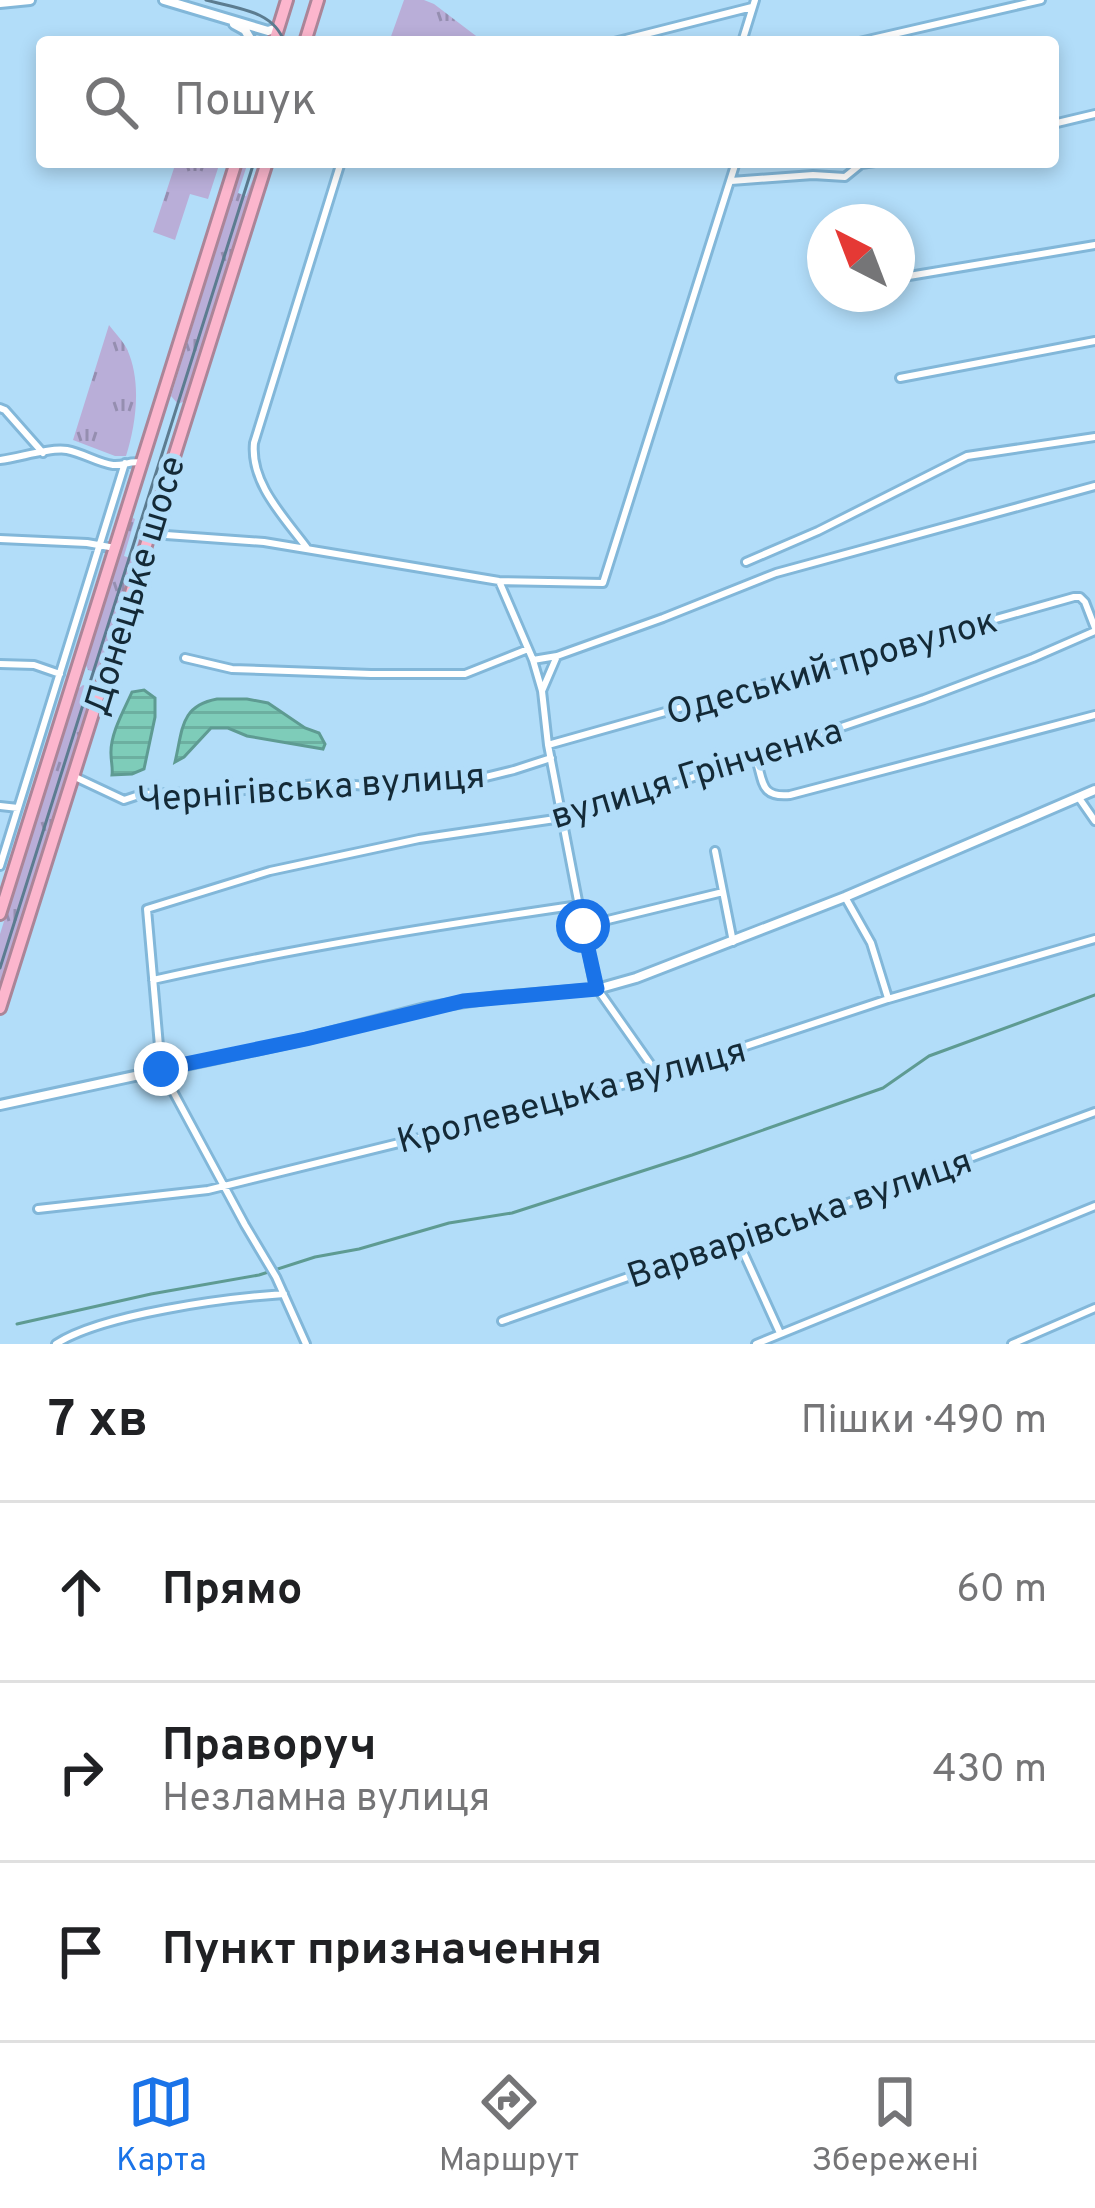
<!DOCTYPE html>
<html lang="uk">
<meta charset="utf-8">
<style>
body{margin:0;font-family:Overpass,sans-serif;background:#f2f2f2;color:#202124}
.compass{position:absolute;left:807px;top:204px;width:108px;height:108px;border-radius:50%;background:#fff;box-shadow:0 6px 18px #0003;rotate:318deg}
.stop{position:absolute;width:36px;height:36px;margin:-27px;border:9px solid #1a73e8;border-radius:50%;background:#fff}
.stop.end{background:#1a73e8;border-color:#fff;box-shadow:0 3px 12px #0008}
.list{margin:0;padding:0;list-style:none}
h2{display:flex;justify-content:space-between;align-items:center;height:156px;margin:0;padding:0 48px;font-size:51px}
h2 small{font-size:39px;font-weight:400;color:#757577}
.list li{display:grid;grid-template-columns:78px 1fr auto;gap:36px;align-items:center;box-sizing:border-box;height:180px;padding:0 48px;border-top:3px solid #e0e0e0}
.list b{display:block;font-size:45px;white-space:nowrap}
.list p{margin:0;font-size:39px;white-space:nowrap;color:#757577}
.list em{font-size:39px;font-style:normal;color:#757577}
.icon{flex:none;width:66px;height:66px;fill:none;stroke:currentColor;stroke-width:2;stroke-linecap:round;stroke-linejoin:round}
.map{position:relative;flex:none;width:1095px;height:1344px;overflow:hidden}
.search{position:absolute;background:#fff;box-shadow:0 6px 18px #0003;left:36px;right:36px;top:36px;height:132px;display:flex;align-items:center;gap:30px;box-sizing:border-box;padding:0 42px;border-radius:12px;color:#757577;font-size:45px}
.sheet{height:696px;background:#fff}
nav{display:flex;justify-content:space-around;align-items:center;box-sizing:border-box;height:168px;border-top:3px solid #e0e0e0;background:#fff;font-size:33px;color:#757577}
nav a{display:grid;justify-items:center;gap:6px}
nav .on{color:#1a73e8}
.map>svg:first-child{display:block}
.grass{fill:url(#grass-tufts)}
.water{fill:url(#water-rules);stroke:#5e9b92;stroke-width:3}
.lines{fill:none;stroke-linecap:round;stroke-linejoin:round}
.stream{stroke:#5e9b92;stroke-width:3}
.street-casing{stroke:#82b7d9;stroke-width:12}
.secondary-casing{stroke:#82b7d9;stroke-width:14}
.highway-casing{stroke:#ab8598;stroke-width:16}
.street{stroke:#fff;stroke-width:6}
.secondary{stroke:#fff;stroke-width:8}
.highway{stroke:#fcb6cd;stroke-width:10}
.tram{stroke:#5c7c90;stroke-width:3}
.route{stroke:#1a73e8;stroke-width:15}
.labels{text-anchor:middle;stroke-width:10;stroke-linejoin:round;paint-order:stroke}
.street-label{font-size:36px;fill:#142a37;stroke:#b2ddf9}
</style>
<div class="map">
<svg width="1095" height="1344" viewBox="0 0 1095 1344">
<defs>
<pattern id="grass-tufts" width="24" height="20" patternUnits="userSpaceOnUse" patternTransform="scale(3)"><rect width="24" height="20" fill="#b9aed8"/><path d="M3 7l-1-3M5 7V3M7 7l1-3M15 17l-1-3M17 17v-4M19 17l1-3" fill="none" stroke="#958eb0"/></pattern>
<pattern id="water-rules" width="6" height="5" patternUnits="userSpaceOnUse" patternTransform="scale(3)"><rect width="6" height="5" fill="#7eccb9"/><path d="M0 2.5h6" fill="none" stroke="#6cafa0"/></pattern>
</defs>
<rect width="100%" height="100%" fill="#b2ddf9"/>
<path class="grass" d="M404,0H424L434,4L484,42H389Z
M176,162H220L208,199L190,194L175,240L153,232Z
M243,162H248L238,193L246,196L260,162L185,401L178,404L171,396Z
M109,325C115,333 123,341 127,349C142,382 136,424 126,456H115L73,440Z
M131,517L135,519L124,556L133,559L144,522L147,523L100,668L95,672L88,670L85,663Z
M83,685L91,688L93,695L0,988V934L77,690Z"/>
<path class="water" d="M144,690L155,698V717L144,769L132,774L112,775C113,768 111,762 111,754C110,734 124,710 132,692Z
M217,699H247L268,703L305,728L319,733L325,744L323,749L247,736L228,728H211L184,757L175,762C183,729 180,706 217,699Z"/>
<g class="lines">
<path class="stream" d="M17,1324L151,1294L259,1275L315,1257L359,1249L449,1223L512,1213L692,1155L883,1088L929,1056L1095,995"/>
<defs>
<path id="street" d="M614,42L752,7
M742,42L755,0
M859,42L1041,0
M1053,124L1095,114
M731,181L813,175L845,177L861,164L875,162
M897,278L1095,245
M900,378L1095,341
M0,408L5,410L43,453
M0,460C19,458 50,447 67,450C83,453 98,463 113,465C125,466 130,460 142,463
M152,534L264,542L499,581L603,583L736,162
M0,539L87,543L115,548
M307,548C284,517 250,483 254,443L341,162
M746,562L818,531L967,456L1095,437
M499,581L533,660L542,691L548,745L594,984L658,1075
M185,658L232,669L371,674H465L528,649
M533,660L557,656
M0,664L34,665L60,674
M542,691L557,656L663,618L776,573L1095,486
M548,745L1074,597H1080L1085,602L1095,628
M755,756C764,781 759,798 790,795L1095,715
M73,776L124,800L142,794L233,791L330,783L380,787L457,784L514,770L551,758
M1079,798L1095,821
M0,806L18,808
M715,851L733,942
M0,866L125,463
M845,897L871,943L888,998
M583,926L723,892
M153,980C294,948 436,926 579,905
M38,1209L208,1190L521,1113L658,1075L888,999L1095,939
M739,1243L780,1333
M502,1321L654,1268L739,1243L1095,1112
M56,1344C102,1314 226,1298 284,1294
M306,1344L276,1277L245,1225L161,1069L147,909L270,871L419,839L562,818L614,804L924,699L1033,658L1095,631
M756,1344L1095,1206
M1012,1344L1095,1308"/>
<path id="secondary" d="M164,0L268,31L277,28
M0,3L30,0
M234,24L245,30L252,42
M0,1105L306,1039L425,1008L498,997L597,989L636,978L845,897L1095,790"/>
<path id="highway" d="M274,42L287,0
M305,42L318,0
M0,914L236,162
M0,1008L267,162"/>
</defs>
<use href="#street" class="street-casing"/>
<use href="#secondary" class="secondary-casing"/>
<use href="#highway" class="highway-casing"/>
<use href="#street" class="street"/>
<use href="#secondary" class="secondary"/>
<use href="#highway" class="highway"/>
<path class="tram" d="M206,0C234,8 274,10 284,42
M0,968L254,162"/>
</g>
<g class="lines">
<path class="route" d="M161,1069L306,1039L463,1001L597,989L583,926"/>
</g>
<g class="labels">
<g class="street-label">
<text transform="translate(133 585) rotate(-73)" y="13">Донецьке шосе</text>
<text transform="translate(831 665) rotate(-16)" y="13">Одеський провулок</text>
<text transform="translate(696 772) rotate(-17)" y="13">вулиця Грінченка</text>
<text transform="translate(311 786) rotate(-4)" y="13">Чернігівська вулиця</text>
<text transform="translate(571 1094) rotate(-15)" y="13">Кролевецька вулиця</text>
<text transform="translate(799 1217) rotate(-19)" y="13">Варварівська вулиця</text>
</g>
</g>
</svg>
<svg class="compass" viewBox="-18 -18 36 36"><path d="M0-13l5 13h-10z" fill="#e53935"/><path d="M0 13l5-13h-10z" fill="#757577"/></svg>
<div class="stop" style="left:583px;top:926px"></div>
<div class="stop end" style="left:161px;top:1069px"></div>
<div class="search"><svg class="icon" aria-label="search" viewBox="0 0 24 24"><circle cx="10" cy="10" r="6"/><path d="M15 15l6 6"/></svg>Пошук</div>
</div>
<section class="sheet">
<h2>7 хв<small>Пішки · 490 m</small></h2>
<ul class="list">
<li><svg class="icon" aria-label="ahead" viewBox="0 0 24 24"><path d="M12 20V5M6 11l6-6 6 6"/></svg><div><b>Прямо</b></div><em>60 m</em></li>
<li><svg class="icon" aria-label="right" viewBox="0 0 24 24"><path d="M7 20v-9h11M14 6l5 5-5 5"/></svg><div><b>Праворуч</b><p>Незламна вулиця</p></div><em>430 m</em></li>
<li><svg class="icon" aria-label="arrive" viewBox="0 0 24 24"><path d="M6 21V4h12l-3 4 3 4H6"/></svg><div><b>Пункт призначення</b></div></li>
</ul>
</section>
<nav>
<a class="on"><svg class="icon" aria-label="map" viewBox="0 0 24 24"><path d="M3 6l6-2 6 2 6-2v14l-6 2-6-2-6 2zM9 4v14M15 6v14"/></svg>Карта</a>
<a><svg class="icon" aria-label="directions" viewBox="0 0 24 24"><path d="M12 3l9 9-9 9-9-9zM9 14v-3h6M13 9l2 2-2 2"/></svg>Маршрут</a>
<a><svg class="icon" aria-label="saved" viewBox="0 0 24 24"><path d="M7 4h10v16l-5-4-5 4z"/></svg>Збережені</a>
</nav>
